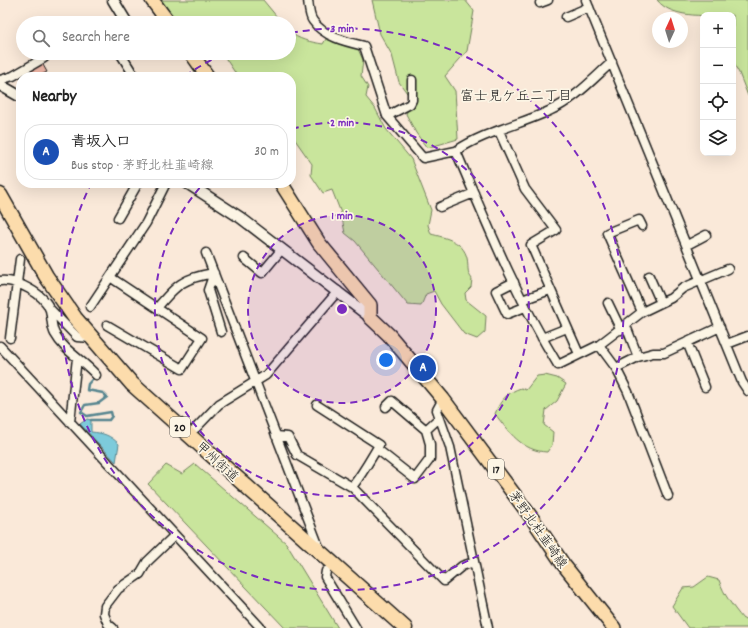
<!DOCTYPE html>
<meta charset="utf-8">
<style>
body{margin:0;font-family:Dekko,"Klee One",sans-serif;background:#f6f6f6;color:#222}
.controls{position:absolute;right:12px;top:12px;display:grid;overflow:hidden;border-radius:8px;box-shadow:0 4px 16px #0002}
.controls button{width:36px;height:36px;display:grid;place-items:center;padding:0;border:0;border-bottom:1px solid #e0e0e0;background:#fff;color:#222;font:20px sans-serif}
.compass{position:absolute;left:652px;top:12px;width:36px;height:36px;border-radius:50%;background:#fff;box-shadow:0 4px 16px #0002;rotate:4deg}
.you{position:absolute;left:386px;top:360px;width:14px;height:14px;margin:-10px;border:3px solid #fff;border-radius:50%;background:#1a73e8;box-shadow:0 0 0 6px #1a73e833}
.badge{display:grid;place-items:center;width:26px;height:26px;border-radius:50%;background:#1f6fb2;color:#fff;font-size:13px;font-weight:700}
.pin{position:absolute;translate:-50% -50%;border:2px solid #fff;box-shadow:0 1px 4px #0006}
.list{margin:0;padding:0;list-style:none}
h2{display:flex;justify-content:space-between;align-items:center;height:52px;margin:0;padding:0 16px;font-size:17px}
h2 small{font-size:13px;font-weight:400;color:#767676}
.list li{display:grid;grid-template-columns:26px 1fr auto;gap:12px;align-items:center;box-sizing:border-box;height:56px;margin:0 8px 8px;padding:0 8px;border:1px solid #e0e0e0;border-radius:16px}
.list b{display:block;font-size:15px;white-space:nowrap}
.list p{margin:0;font-size:13px;white-space:nowrap;color:#767676}
.list em{font-size:13px;font-style:normal;color:#767676}
.icon{flex:none;width:22px;height:22px;fill:none;stroke:currentColor;stroke-width:2;stroke-linecap:round;stroke-linejoin:round}
.map{position:relative;flex:none;width:748px;height:628px;overflow:hidden}
.search{position:absolute;background:#fff;box-shadow:0 4px 16px #0002;left:16px;top:16px;width:280px;height:44px;display:flex;align-items:center;gap:10px;box-sizing:border-box;padding:0 14px;border-radius:22px;color:#767676;font-size:15px}
.panel{position:absolute;background:#fff;box-shadow:0 4px 16px #0002;left:16px;top:72px;width:280px;height:116px;border-radius:16px}
.map>svg:first-child{display:block}
.green{fill:#c9e59c;stroke:#72805c}
.water{fill:#7dcbdb;stroke:#56858f}
.lines{fill:none;stroke-linecap:round;stroke-linejoin:round}
.stream{stroke:#56858f;stroke-width:2.5}
.building{fill:#f1b8a8;stroke:#1c1c1c;filter:url(#shadow)}
.minor-casing{stroke:#1c1c1c;stroke-width:11}
.tertiary-casing{stroke:#1c1c1c;stroke-width:13}
.primary-casing{stroke:#1c1c1c;stroke-width:16}
.trunk-casing{stroke:#1c1c1c;stroke-width:17}
.minor{stroke:#fcf5e5;stroke-width:8}
.tertiary{stroke:#fcf5e5;stroke-width:10}
.primary{stroke:#fcdcac;stroke-width:13}
.trunk{stroke:#fcdcac;stroke-width:14}
.ring{fill:none;stroke:#7b2cbf;stroke-width:2;stroke-dasharray:7 5}
.labels{text-anchor:middle;stroke-width:3.5;stroke-linejoin:round;paint-order:stroke}
.shield{fill:#fcf5e5;stroke:#5f5d58;stroke-width:1}
.shield-label{font-size:12px;font-weight:bold;fill:#1c1c1c}
.street-label{font-size:13px;fill:#1c1c1c;stroke:#fcf5e5}
.neighbourhood-label{font-size:14px;fill:#1c1c1c;stroke:#fcf5e5}
.centre{fill:#7b2cbf;stroke:#fcf5e5;stroke-width:2}
.ring-label{font-size:12px;text-anchor:middle;font-weight:bold;fill:#7b2cbf;stroke:#fcf5e5;stroke-width:3.5;stroke-linejoin:round;paint-order:stroke}
</style>
<div class="map">
<svg width="748" height="628" viewBox="0 0 748 628">
<defs>
<filter id="shadow"><feDropShadow dx="-3" dy="3" stdDeviation="0" flood-color="#0004"/></filter>
</defs>
<rect width="100%" height="100%" fill="#fae9d9"/>
<filter id="ink" filterUnits="userSpaceOnUse"><feTurbulence type="fractalNoise" baseFrequency=".025" numOctaves="2"/><feDisplacementMap in="SourceGraphic" scale="8" xChannelSelector="R" yChannelSelector="G"/><feConvolveMatrix kernelMatrix="1 2 1 2 8 2 1 2 1" color-interpolation-filters="sRGB"/></filter>
<g filter="url(#ink)">
<path class="green" d="M160,0H263L282,23H177Z
M372,0H465L474,11L467,51L445,76L455,91L458,139L427,148L416,133L406,114L412,100L399,82L392,55L380,34Z
M657,0H748V96L739,73L733,62V15C710,15 673,20 657,0Z
M289,31C298,40 311,42 323,44L326,39L358,49L363,60L361,76L368,87L366,97L375,108L386,129L411,159L431,210L428,225L431,234C446,238 463,241 467,258C469,267 466,271 472,279L471,287L465,293L466,300L486,316L485,332L477,339L464,334L441,304L434,291L426,294L421,306L408,305L355,241L345,233L341,213L332,190L323,193L311,175L312,164L291,134V77H238L224,56L208,53H289Z
M545,375L557,378L566,384L557,401L546,410L544,425L553,432L552,445L547,452C522,451 509,432 495,414C500,400 508,392 521,388L526,390L537,376Z
M195,464L286,543L338,628H285L148,484L166,465L182,474Z
M708,577L719,580C724,595 733,607 743,619L748,618V628H688L672,606L683,588L694,587Z"/>
<path class="water" d="M87,419L91,420V432C103,433 110,435 119,444L116,462L80,424Z"/>
<g class="lines">
<path class="stream" d="M91,420H109L112,416L111,412L87,416L81,412L85,405L99,403L107,397L103,393L87,390L88,384L95,376"/>
</g>
<path class="building" d="M42,63L47,72L37,77H30L27,71Z"/>
<g class="lines">
<defs>
<path id="minor" d="M308,0C309,7 309,16 313,21C324,37 347,42 364,46L387,116L423,158L456,151
M586,0L742,382L748,391
M540,3L548,0
M566,17L589,7
M120,53L135,77
M612,62C592,80 574,100 549,111C519,125 484,132 456,151C487,224 517,298 558,365L599,345L642,312L671,298L683,288L728,269
M0,80L13,76L44,58
M387,116L410,104L412,100V80
M499,131L525,189L556,230L531,245L579,354
M440,207L474,193
M118,218L138,183
M642,226L639,220L607,233L642,312
M687,245L706,235
M206,253L319,547
M244,258L262,273L282,249
M214,273L208,290L221,332
M649,276L661,303
M0,281C16,279 45,294 50,310C52,318 51,327 55,334C64,351 84,361 96,375
M514,282L496,291L507,314L525,307
M522,300L550,290
M608,303L621,330
M90,307L146,223L166,183
M157,308C176,285 183,278 214,273
M50,309L77,337L92,338
M107,325L182,369L202,338L110,277
M626,326L638,357
M10,338L20,259
M542,338L567,328
M687,342L705,387
M727,344L748,336
M599,345L616,368L628,392L668,496
M0,346L261,628
M616,368L638,357L653,353H664L720,327
M443,399L437,410L450,447L488,628
M317,405L379,445C370,460 363,473 352,487
M70,422L77,358
M196,428L219,404L266,375L338,291
M426,430L439,418
M276,436L288,437L297,455L352,487L444,581L462,566L474,562
M377,449L415,479L430,459V444L426,430L392,401L386,407
M326,571L325,577L356,628
M113,628L108,624L104,614L105,606L118,589L140,574L147,562L174,536"/>
<path id="tertiary" d="M113,0L127,23
M0,85L21,97
M187,183L241,218L370,317"/>
<path id="primary" d="M152,0L169,23
M191,53L208,77
M281,183L319,243L370,305V317L389,335L443,399L534,521L563,564L614,628"/>
<path id="trunk" d="M0,195L46,276L75,318L132,384L405,628"/>
</defs>
<use href="#minor" class="minor-casing"/>
<use href="#tertiary" class="tertiary-casing"/>
<use href="#primary" class="primary-casing"/>
<use href="#trunk" class="trunk-casing"/>
<use href="#minor" class="minor"/>
<use href="#tertiary" class="tertiary"/>
<use href="#primary" class="primary"/>
<use href="#trunk" class="trunk"/>
</g>
</g>
<circle cx="342" cy="309" r="94" fill="#7b2cbf" fill-opacity=".12"/>
<g class="ring">
<circle cx="342" cy="309" r="94"/>
<path d="M292 129A187 187 0 1 1 203 184"/>
<path d="M185 76A281 281 0 0 1 225 53M291 33A281 281 0 1 1 91 184"/>
</g>
<g class="labels">
<g class="shield">
<rect x="170" y="417" width="20" height="20" rx="3"/>
<rect x="488" y="459" width="16" height="20" rx="3"/>
</g>
<g class="shield-label">
<text x="180" y="431">20</text>
<text x="496" y="473">17</text>
</g>
<g class="street-label">
<text transform="translate(218 461) rotate(42)" y="5">甲州街道</text>
<text transform="translate(539 529) rotate(55)" y="5">茅野北杜韮崎線</text>
</g>
<g class="neighbourhood-label">
<text x="516" y="100">富士見ケ丘二丁目</text>
</g>
</g>
<circle cx="342" cy="309" r="6" class="centre"/>
<g class="ring-label">
<text x="342" y="32">3 min</text>
<text x="342" y="126">2 min</text>
<text x="342" y="219">1 min</text>
</g>
</svg>
<div class="controls">
<button>+</button>
<button>−</button>
<button><svg class="icon" aria-label="locate" viewBox="0 0 24 24"><circle cx="12" cy="12" r="6"/><path d="M12 2v4M12 18v4M2 12h4M18 12h4"/></svg></button>
<button><svg class="icon" aria-label="layers" viewBox="0 0 24 24"><path d="M12 4l9 5-9 5-9-5zM3 14l9 5 9-5"/></svg></button>
</div>
<svg class="compass" viewBox="-18 -18 36 36"><path d="M0-13l5 13h-10z" fill="#e53935"/><path d="M0 13l5-13h-10z" fill="#767676"/></svg>
<div class="you"></div>
<div class="pin badge" style="left:423px;top:368px;background:#1a4fb4">A</div>
<div class="search"><svg class="icon" aria-label="search" viewBox="0 0 24 24"><circle cx="10" cy="10" r="6"/><path d="M15 15l6 6"/></svg>Search here</div>
<section class="panel">
<h2>Nearby<small></small></h2>
<ul class="list">
<li><span class="badge" style="background:#1a4fb4">A</span><div><b>青坂入口</b><p>Bus stop · 茅野北杜韮崎線</p></div><em>30 m</em></li>
</ul>
</section>
</div>
